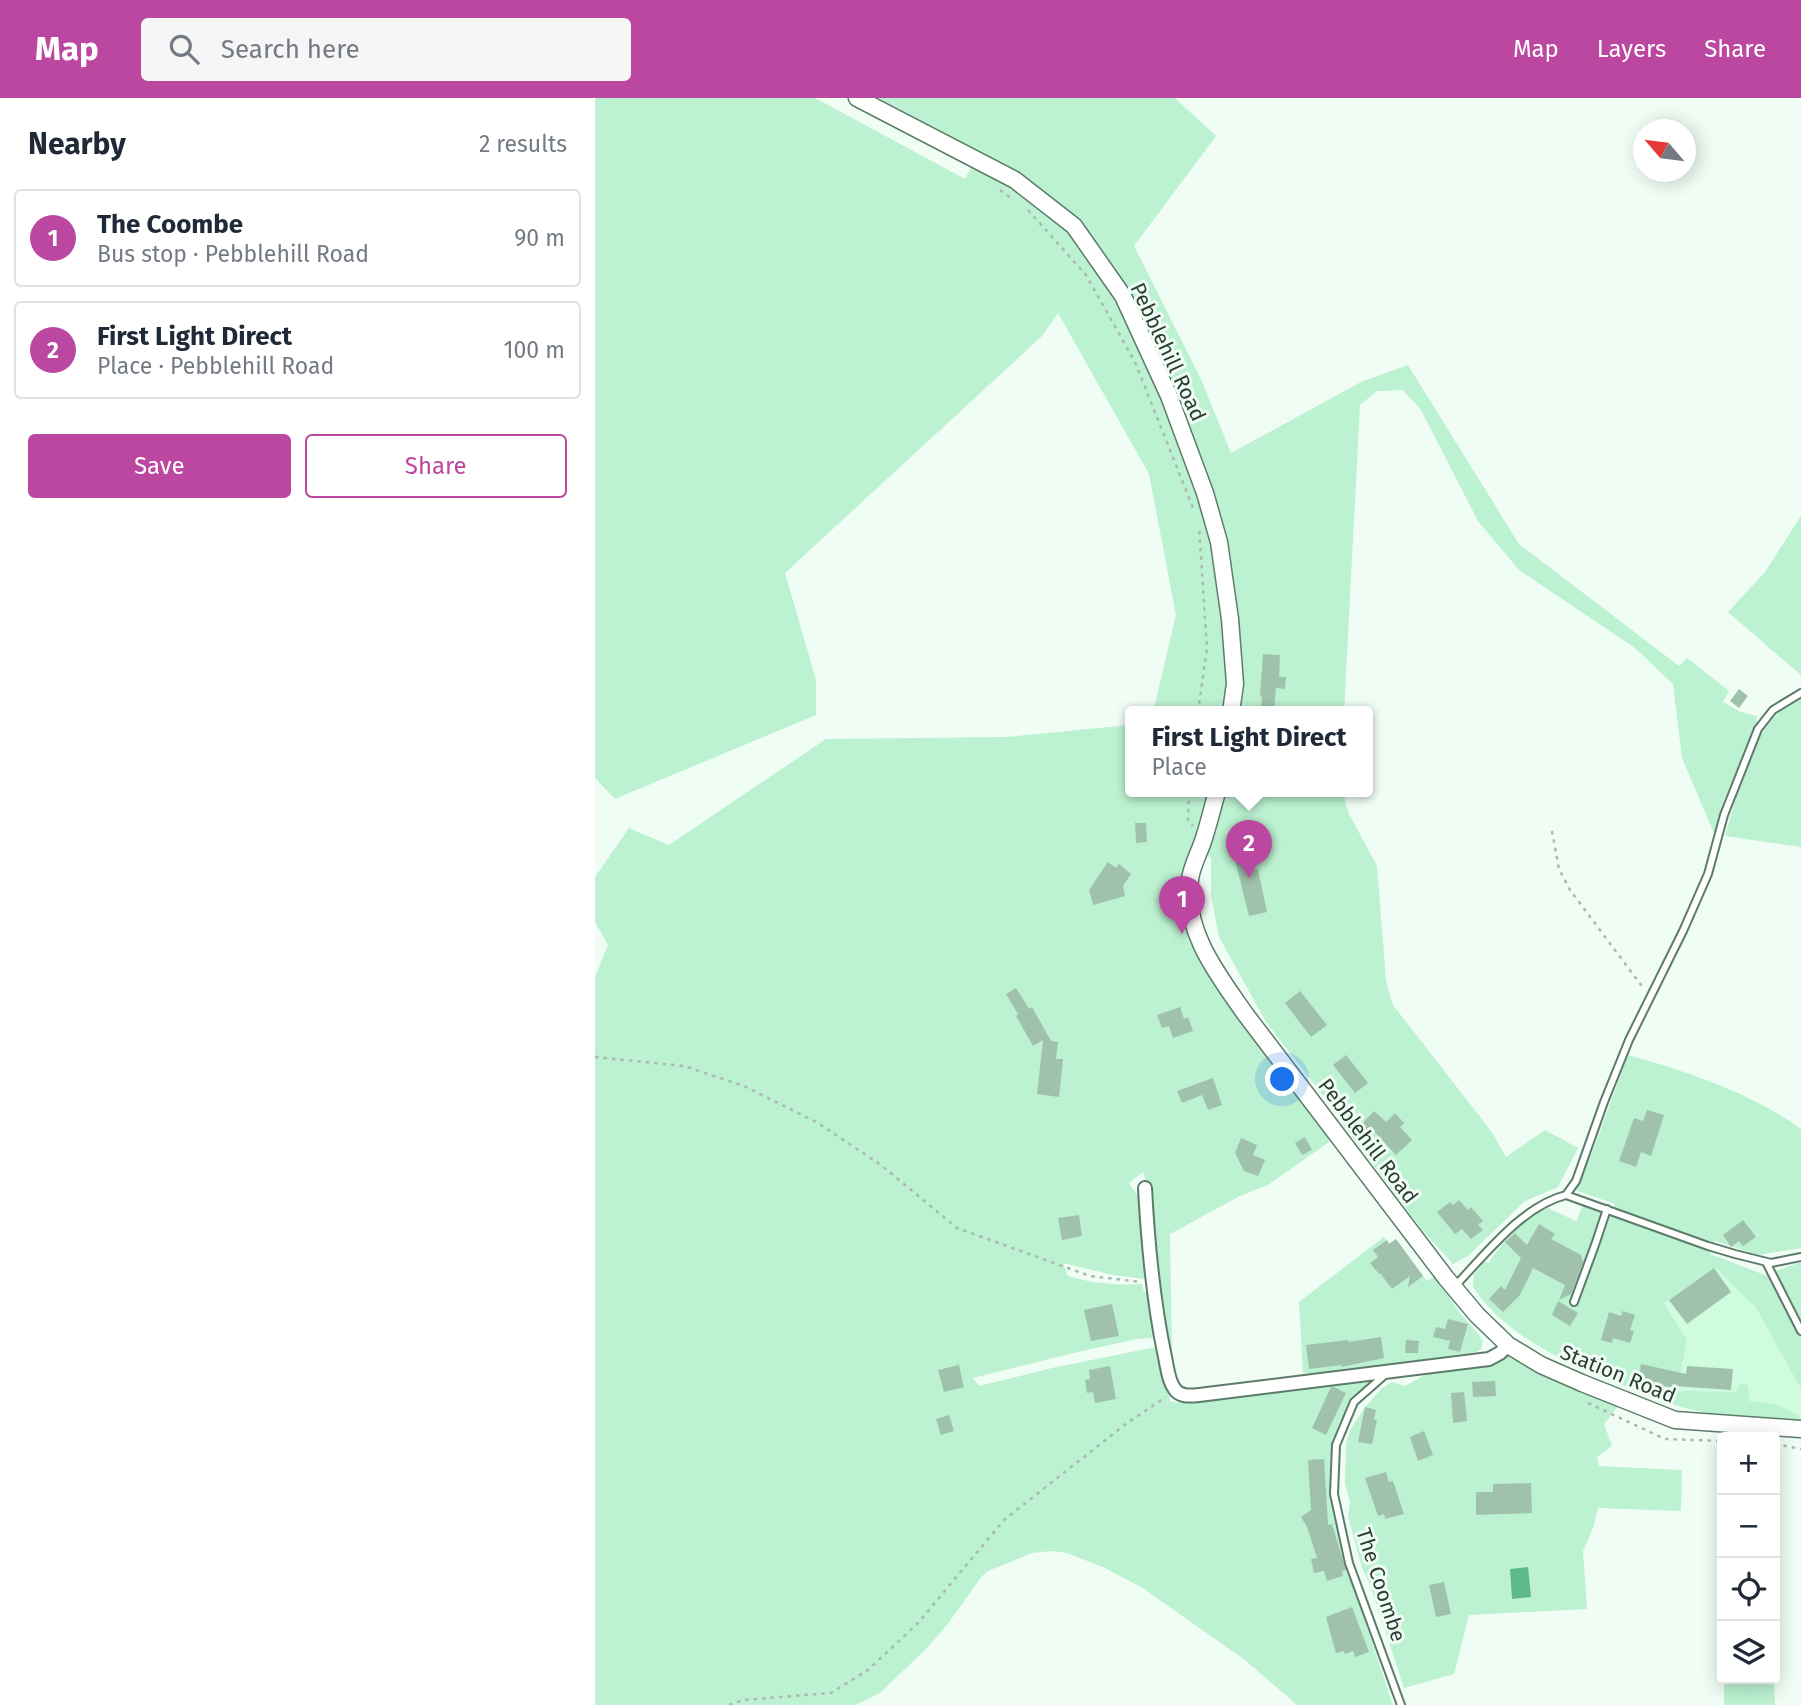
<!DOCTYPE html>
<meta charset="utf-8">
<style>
body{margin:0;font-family:"Fira Sans",sans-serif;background:#f6f6f7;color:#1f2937}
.controls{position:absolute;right:21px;bottom:21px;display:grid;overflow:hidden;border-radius:7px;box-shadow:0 4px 18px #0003}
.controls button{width:63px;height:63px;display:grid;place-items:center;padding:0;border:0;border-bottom:2px solid #e0e1e3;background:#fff;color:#1f2937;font:35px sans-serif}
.compass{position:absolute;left:1038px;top:21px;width:63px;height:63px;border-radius:50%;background:#fff;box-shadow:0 4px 18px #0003;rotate:298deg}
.you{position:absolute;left:688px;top:982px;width:24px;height:24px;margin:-18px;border:5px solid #fff;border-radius:50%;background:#1a73e8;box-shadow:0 0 0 10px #1a73e833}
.badge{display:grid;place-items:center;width:46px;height:46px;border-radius:50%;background:#bb47a0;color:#fff;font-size:23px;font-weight:700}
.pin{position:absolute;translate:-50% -58px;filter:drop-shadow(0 2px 4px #0008)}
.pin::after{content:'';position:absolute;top:37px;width:24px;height:21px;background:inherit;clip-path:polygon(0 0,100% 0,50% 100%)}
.popup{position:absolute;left:530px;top:608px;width:248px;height:91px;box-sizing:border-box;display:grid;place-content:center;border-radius:7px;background:#fff;filter:drop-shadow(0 2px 5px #0005);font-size:23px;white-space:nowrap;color:#747a83}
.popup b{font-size:26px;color:#1f2937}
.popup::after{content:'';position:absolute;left:50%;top:100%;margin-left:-14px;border:14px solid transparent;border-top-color:#fff}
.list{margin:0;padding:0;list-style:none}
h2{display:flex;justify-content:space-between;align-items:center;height:91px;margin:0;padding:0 28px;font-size:30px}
h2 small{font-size:23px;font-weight:400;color:#747a83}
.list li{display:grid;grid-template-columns:46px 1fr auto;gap:21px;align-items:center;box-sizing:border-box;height:98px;margin:0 14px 14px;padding:0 14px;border:2px solid #e0e1e3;border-radius:7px}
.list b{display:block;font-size:26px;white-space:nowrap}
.list p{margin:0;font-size:23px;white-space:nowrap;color:#747a83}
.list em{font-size:23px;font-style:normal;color:#747a83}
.actions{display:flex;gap:14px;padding:21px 28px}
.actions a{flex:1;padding:16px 0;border:2px solid #bb47a0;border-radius:7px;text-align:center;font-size:24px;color:#bb47a0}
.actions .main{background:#bb47a0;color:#fff}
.icon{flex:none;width:38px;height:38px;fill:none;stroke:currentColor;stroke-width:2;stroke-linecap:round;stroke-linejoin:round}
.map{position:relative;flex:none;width:1206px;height:1607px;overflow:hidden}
header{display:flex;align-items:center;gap:42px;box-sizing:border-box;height:98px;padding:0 35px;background:#bb47a0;color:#fff}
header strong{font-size:33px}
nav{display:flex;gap:38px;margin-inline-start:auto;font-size:24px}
.search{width:490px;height:63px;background:#f6f6f7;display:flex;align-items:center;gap:18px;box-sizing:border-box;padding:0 24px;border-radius:7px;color:#747a83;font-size:26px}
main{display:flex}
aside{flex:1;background:#fff}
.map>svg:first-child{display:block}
.built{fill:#cffbdf}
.green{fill:#bcf1d1}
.water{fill:#5dba88}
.building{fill:#a0c2ad}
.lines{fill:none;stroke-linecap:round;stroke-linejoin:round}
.service-casing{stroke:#5c7c69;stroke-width:10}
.minor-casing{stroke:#5c7c69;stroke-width:16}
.secondary-casing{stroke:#5c7c69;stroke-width:19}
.path{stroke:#abb9b0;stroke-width:2.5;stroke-dasharray:3.5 5;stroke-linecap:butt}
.service{stroke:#fff;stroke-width:6}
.minor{stroke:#fff;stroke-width:12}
.secondary{stroke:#fff;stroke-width:16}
.labels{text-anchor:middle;stroke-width:6;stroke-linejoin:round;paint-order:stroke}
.street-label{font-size:21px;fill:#2e3c34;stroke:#effdf4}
</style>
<header>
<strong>Map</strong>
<div class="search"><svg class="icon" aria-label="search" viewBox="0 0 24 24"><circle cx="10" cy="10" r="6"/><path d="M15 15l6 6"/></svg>Search here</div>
<nav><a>Map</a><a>Layers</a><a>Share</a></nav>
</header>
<main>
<aside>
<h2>Nearby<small>2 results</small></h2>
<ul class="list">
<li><span class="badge">1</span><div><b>The Coombe</b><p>Bus stop · Pebblehill Road</p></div><em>90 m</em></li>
<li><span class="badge">2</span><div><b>First Light Direct</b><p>Place · Pebblehill Road</p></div><em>100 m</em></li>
</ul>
<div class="actions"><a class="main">Save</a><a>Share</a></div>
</aside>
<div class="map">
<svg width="1206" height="1607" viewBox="0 0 1206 1607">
<rect width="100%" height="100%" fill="#effdf4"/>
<path class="built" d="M1119,1170H1121L1161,1210L1206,1291V1325L1118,1316L1083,1307L1087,1268L1092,1242L1069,1205Z"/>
<path class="green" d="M0,0H220L370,81L384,54L279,0H580L621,38L539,148L606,281L636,355L768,283L813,267L924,446L1084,568L1092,560L1134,593L1128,604L1146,614L1162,618L1161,628L1129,702L1119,735L1087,660L1078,586L1040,550L924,472L883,423L826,312L808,292L782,293L765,307L749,614H558L581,517L554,376L463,215L447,238L190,475L221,582V617L20,701L0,680Z
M1206,418V577L1133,514L1170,474Z
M1206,600V749L1130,738L1142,696L1164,638L1186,611Z
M535,627V694H748L753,714L782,768L791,883L798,907L896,1033L911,1059L950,1032L983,1050L963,1089L930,1103L873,1158L858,1166L828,1133L746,1024L740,1013L671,924L624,839L616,797V759L597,755C589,796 582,814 602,854L731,1032L734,1044L673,1087L645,1098L575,1136L577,1260L562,1182L556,1099L548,1074L534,1085L545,1101L550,1181L518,1177L468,1165L473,1178C498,1185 521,1188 547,1186L549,1194L557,1197L562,1237L556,1240L542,1241L487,1253L378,1280L384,1288L457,1270L561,1249L564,1256L575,1303L583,1305L769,1280L775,1285L758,1299L744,1325L736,1352V1392L741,1420L758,1488L798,1607H702L650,1562L546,1489L508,1469L472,1455L457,1453L437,1455L393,1473L387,1478L352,1527L333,1549L285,1595L260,1607H0V879L13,847L0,824V779L34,730L74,747L231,641L412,639Z
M1033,957C1093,974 1155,994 1206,1031V1150L1164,1157L1120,1143L1115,1156L1170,1177L1206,1164V1291L1161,1210L1121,1170H1119L1069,1205L1092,1242L1087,1268L1084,1293L1141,1294L1145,1286L1153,1287L1154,1303L1181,1306L1204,1318L1206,1325C1178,1322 1149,1321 1120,1316C1100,1313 1077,1307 1058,1300C1051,1297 1045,1293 1038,1291C982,1271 911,1240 878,1189L879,1177L889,1164L894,1165C904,1145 931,1121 951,1109L981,1123L989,1106L1015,1117L1020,1106L980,1092L997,1055Z
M789,1139L794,1146L801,1141L832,1183L840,1178L865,1215L885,1238L888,1244L886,1251L881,1254L723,1276L708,1275L704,1204Z
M913,1256L1024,1307L1009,1326L1017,1348L1002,1359L1004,1368L1087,1372L1086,1413L1003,1410L998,1430L988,1453L992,1511L874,1517L859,1576L809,1590L774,1484L767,1470L753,1418L755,1404L750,1385L751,1346L755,1332L770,1309L787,1290L797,1284L810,1288L832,1276Z
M1129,1581H1179L1180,1607H1129Z"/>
<path class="water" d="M933,1469L936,1499L917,1501L915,1471Z"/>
<path class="building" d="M668,556L685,557L684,579H691L690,591L681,590L679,614H666L667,599L665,598Z
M1144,591L1153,598L1144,610L1135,603Z
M540,725H551L552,744L541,745Z
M654,754L658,772L663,771L672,814L654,818L639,758Z
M513,764L521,770L524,766L536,776L528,788L530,798L498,807L494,792Z
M421,890L434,911L437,909L456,943L463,944L461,961H468L464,999L442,996L448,942L438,948L421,918L423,916L411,896Z
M705,893L732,927L716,939L690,905Z
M585,909L589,921L593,919L598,933L578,940L574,928L567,930L562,917Z
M751,957L773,985L760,995L738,967Z
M618,980L627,1007L613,1012L607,997L587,1005L582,993Z
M1052,1012L1069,1017L1056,1058L1046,1054L1041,1069L1024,1063L1039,1020L1048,1023Z
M779,1013L791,1024L800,1015L809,1025L805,1029L817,1042L801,1057L777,1031L774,1034L766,1027Z
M710,1039L717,1052L707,1057L700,1045Z
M646,1040L662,1047L658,1057L670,1062L663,1078L649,1073L640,1055Z
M864,1102L873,1112L876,1109L888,1123L883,1127L888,1132L876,1141L867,1131L860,1136L842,1114L855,1104L858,1107Z
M484,1117L487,1138L467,1142L463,1120Z
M1148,1122L1161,1139L1148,1148L1144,1143L1136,1149L1128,1137Z
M944,1126L960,1136L956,1141L986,1157L988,1164L976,1196L964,1202L970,1187L938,1170L925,1197L908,1214L894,1201L906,1188L910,1192L926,1160L910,1144L920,1135L932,1147Z
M801,1141L828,1178L813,1189L815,1178L797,1191L785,1175L784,1176L775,1165L783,1159L778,1152L792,1142L794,1146Z
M1119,1170L1136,1194L1092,1226L1074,1202Z
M963,1203L983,1215L975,1228L957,1217Z
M517,1206L524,1238L496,1243L489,1212Z
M1028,1213L1040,1217L1035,1232L1039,1233L1035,1245L1018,1240L1017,1245L1006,1242L1014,1214L1026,1218Z
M853,1221L873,1226L865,1254L853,1251L855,1243L838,1239L841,1229L850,1231Z
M786,1239L789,1260L746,1269L747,1267L714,1271L711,1247L753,1242V1244Z
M811,1242L824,1243L823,1255H810Z
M1046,1266L1091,1276L1092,1268L1138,1271L1136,1292L1079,1288L1078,1290L1043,1282Z
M364,1267L369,1289L349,1294L343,1272Z
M515,1268L521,1301L500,1305L498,1294L492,1295L490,1282L495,1281L494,1272Z
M900,1283L901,1298L878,1299L877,1284Z
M736,1289H739L751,1295L731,1337L717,1330Z
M869,1294L872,1323L858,1325L856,1295Z
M770,1309L781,1312L779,1321L782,1322L777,1346L763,1344Z
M354,1317L359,1333L346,1337L341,1321Z
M829,1333L838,1357L823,1363L815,1339Z
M729,1361L733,1427L737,1426L751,1472L747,1473L748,1478L732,1483L729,1473L719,1475L716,1461L722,1460L712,1429L706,1419L716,1412L713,1362Z
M791,1374L794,1384L798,1383L809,1416L790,1421L789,1416L783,1418L770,1380Z
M936,1385L937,1415L881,1417V1394H898V1386Z
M849,1484L856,1516L841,1519L834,1487Z
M757,1509L774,1554L760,1559L758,1553L750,1556L749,1553L741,1555L731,1519Z"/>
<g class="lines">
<defs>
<path id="service" d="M971,1097L981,1083L1009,1004L1034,942L1088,833L1113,776L1129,717L1163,631L1178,612L1206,595
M1171,1164L1206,1233
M860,1188C890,1157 927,1108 971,1097L1113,1148L1140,1156L1176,1165L1206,1159
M979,1204L1000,1147L1012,1111
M792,1275L759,1304L741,1347L739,1396L754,1465L806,1607"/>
<path id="minor" d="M550,1090C553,1146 558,1203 570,1259C572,1268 573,1282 579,1290C584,1299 595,1298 604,1297L894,1261L905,1255L913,1247"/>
<path id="secondary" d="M262,0L420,82L479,128L528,198L574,298L610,395L624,444L635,521L640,586L636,614
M622,694C617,711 613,729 607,746C603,757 596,770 595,782C588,833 623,877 651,917L851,1180L882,1217L913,1247L946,1267L987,1285L1080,1322L1206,1331"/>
</defs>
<use href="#service" class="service-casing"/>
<use href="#minor" class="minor-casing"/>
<use href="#secondary" class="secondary-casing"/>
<path class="path" d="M405,92L419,102
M433,112L491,177L540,264L598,410
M603,614L612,550L604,429
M594,694L593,723L598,728
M957,733L964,771L975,792L1049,891
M0,959L89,968L149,988L223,1025L286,1067L362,1130L495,1178L546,1184
M993,1305L1070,1341L1127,1343
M1180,1346L1206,1351
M134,1607L148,1602L236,1595L273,1572L323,1525L409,1422L532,1325L571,1299"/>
<use href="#service" class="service"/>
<use href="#minor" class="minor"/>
<use href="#secondary" class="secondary"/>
</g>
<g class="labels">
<g class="street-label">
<text transform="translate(573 254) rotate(65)" y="7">Pebblehill Road</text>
<text transform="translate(773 1043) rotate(53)" y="7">Pebblehill Road</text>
<text transform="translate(1023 1276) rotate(22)" y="7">Station Road</text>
<text transform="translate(786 1487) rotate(72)" y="7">The Coombe</text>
</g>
</g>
</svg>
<div class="controls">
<button>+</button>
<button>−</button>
<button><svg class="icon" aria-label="locate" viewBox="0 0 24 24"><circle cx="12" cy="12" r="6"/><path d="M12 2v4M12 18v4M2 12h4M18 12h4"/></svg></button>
<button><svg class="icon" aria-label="layers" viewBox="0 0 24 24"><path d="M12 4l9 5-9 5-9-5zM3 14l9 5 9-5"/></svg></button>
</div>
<svg class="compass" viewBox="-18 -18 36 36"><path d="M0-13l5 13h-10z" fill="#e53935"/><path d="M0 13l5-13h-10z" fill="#747a83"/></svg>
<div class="you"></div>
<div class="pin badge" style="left:587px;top:836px">1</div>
<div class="pin badge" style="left:654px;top:780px">2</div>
<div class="popup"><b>First Light Direct</b>Place</div>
</div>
</main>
